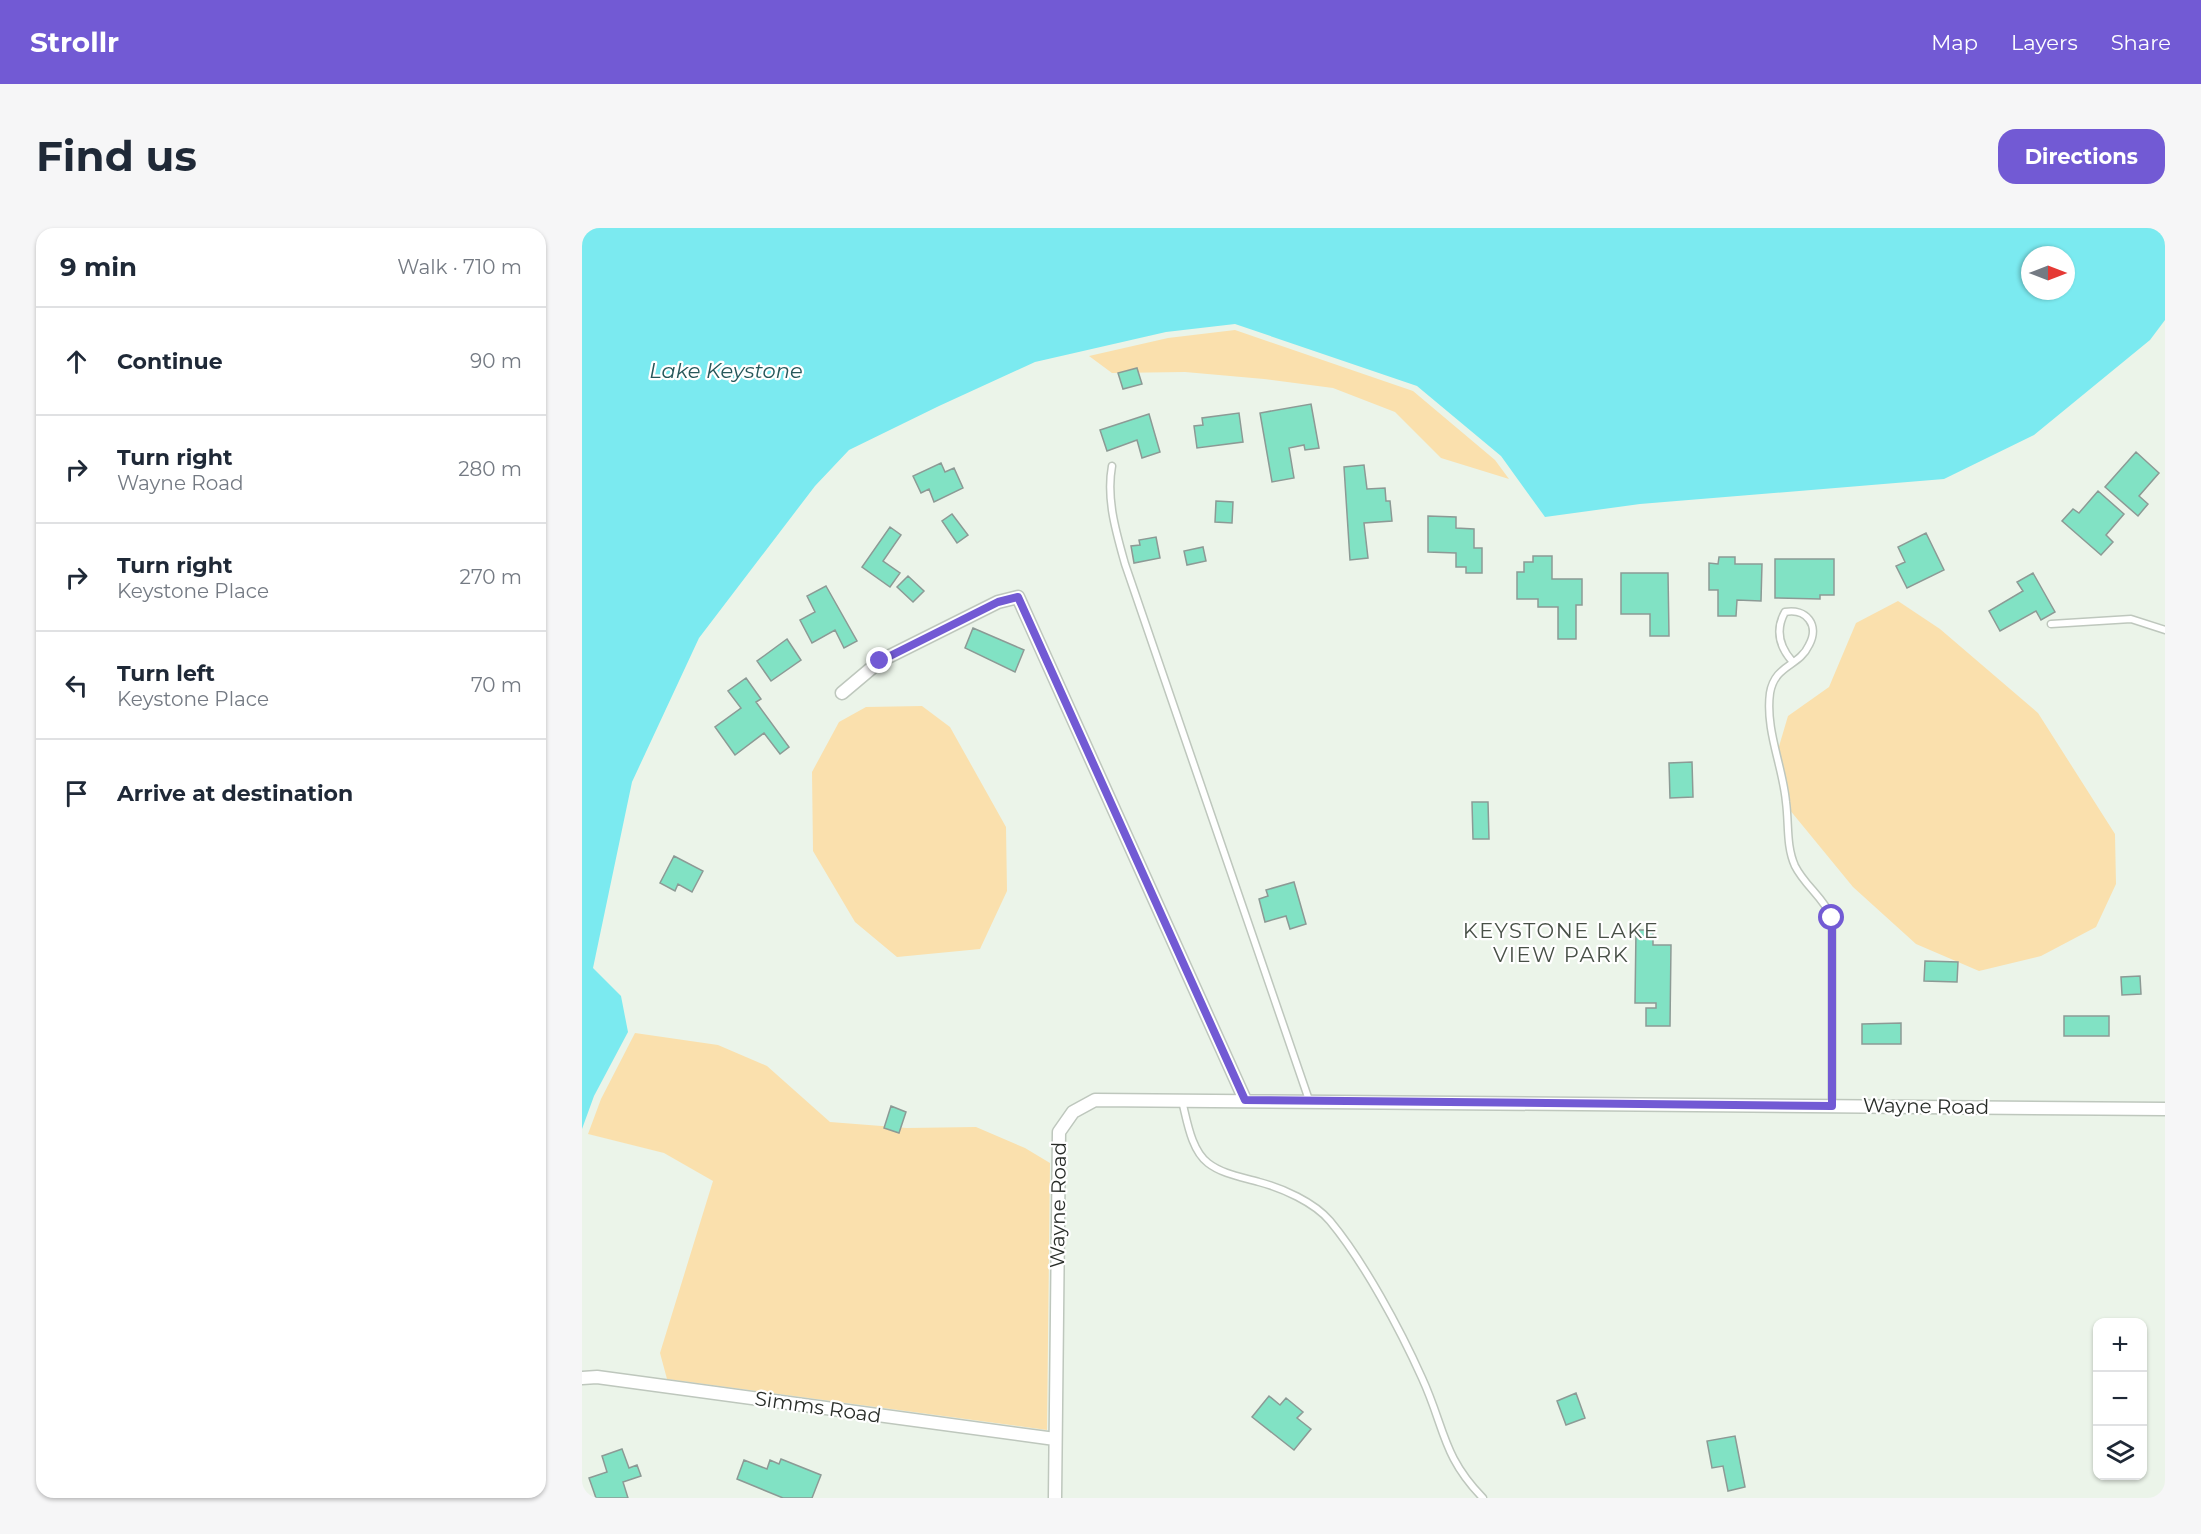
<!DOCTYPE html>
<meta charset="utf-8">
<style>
body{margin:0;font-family:Montserrat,sans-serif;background:#f6f6f7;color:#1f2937}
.controls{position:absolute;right:18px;bottom:18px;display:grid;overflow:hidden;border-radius:12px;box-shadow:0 2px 4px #0004}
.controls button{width:54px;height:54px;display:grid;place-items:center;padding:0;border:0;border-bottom:2px solid #e0e1e3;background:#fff;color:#1f2937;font:30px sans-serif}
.compass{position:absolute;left:1439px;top:18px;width:54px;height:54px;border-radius:50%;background:#fff;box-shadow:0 2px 4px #0004;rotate:90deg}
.stop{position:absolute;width:18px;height:18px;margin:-14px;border:4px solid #725ad4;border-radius:50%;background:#fff}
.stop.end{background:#725ad4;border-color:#fff;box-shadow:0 2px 6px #0008}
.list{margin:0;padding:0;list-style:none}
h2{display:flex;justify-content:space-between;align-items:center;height:78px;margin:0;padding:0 24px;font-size:26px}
h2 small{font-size:20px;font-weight:400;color:#747a83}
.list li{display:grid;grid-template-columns:39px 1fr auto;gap:18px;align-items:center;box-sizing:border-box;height:108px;padding:0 24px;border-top:2px solid #e0e1e3}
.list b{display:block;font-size:22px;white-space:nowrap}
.list p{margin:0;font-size:20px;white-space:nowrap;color:#747a83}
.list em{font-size:20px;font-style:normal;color:#747a83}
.icon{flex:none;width:33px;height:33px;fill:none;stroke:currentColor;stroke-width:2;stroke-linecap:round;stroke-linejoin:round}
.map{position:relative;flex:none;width:1583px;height:1270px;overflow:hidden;border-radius:18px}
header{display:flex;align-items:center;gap:36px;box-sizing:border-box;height:84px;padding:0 30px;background:#725ad4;color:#fff}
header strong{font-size:28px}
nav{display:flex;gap:33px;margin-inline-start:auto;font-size:21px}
.intro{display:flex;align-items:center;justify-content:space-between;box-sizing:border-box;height:144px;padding:0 36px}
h1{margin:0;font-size:42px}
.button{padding:15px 27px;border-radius:18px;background:#725ad4;color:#fff;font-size:21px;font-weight:700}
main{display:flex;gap:36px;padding:0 36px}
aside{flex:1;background:#fff;border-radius:18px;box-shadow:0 2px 4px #0004}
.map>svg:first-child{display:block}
.green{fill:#fae0ad}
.water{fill:#7beaf0;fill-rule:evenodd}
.building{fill:#81e2c4;stroke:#8c9a95;stroke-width:1.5}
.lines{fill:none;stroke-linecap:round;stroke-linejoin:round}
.lane-casing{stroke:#bec7bd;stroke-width:9}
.street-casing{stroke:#bec7bd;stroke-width:15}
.lane{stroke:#fff;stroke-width:6}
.street{stroke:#fff;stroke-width:12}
.route{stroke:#725ad4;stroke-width:8}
.labels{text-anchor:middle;stroke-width:4.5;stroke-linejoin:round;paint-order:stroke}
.street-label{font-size:20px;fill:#292d29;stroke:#fff}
.water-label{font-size:21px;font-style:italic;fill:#26575a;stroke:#fff}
.neighbourhood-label{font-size:21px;letter-spacing:1.5px;fill:#485047;stroke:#fff}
</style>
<header>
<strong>Strollr</strong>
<nav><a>Map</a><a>Layers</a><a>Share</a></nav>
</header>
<div class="intro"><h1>Find us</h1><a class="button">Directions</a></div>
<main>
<aside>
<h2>9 min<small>Walk · 710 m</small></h2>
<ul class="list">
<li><svg class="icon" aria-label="ahead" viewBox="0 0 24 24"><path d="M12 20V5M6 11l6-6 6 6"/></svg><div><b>Continue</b></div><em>90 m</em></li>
<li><svg class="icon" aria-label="right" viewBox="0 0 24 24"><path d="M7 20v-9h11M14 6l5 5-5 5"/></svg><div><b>Turn right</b><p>Wayne Road</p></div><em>280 m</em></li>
<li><svg class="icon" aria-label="right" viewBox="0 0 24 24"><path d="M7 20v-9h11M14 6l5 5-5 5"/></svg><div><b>Turn right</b><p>Keystone Place</p></div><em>270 m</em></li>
<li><svg class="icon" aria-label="left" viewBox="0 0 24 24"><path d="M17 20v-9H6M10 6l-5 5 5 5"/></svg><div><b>Turn left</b><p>Keystone Place</p></div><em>70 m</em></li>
<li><svg class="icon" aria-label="arrive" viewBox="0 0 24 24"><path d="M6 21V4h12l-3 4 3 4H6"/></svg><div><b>Arrive at destination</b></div></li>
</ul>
</aside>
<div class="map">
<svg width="1583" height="1270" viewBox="0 0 1583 1270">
<rect width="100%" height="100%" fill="#ebf4e9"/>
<path class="green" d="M653,102L831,163L913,232L927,251L859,230L813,184L751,160L682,151L603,144L530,145L507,128L586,110Z
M1316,373L1358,401L1456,485L1533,606L1534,656L1514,699L1459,728L1397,743L1334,716L1271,659L1207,581L1193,532L1206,488L1247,459L1274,395Z
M340,478L368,499L424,599L425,663L398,721L315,729L273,694L231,623L230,544L257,494L284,479Z
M53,805L136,817L185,838L248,894L325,900L394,899L443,920L468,935L465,1202L85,1151L78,1125L131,953L82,925L6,906L19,871Z"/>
<path class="water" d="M0,0H1583V92L1568,112L1452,207L1362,251L1058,276L963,289L919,228L835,158L653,96L584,104L453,134L357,178L267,222L233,258L117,410L50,554L11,740L39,768L46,804L12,868L0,901ZM1448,27H1484V63H1448Z"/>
<path class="building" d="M555,140L560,156L541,161L536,145Z
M729,176L737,220L723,222L722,217L707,220L712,250L690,254L678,185Z
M657,185L661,214L615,220L612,198L621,197L620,190Z
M567,186L578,224L560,230L555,212L525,223L518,202Z
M1554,224L1577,245L1557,268L1566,276L1556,288L1523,259Z
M359,235L363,244L372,240L381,260L352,274L347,261L339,265L331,248Z
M782,237L785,261L803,260L804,273H808L810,293L782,295L786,330L768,332L762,239Z
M1516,263L1542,286L1524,307L1531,314L1519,327L1480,293L1491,281L1497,285Z
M634,273L651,274L650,295L633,294Z
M370,286L386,307L375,315L360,293Z
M846,288L874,289V300L892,301V320H900V345H884V339H874V325L846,324Z
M308,299L319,307L301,333L318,345L308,359L280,339Z
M1344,305L1362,342L1325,360L1314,338L1323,334L1316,319Z
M574,309L578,330L552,335L549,318L558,317L557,312Z
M621,319L624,333L605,337L602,323Z
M951,328H970V351H1000V377H994V411H976V379H956V371H935V344H942V334H951Z
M1137,329H1153V336H1180L1179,373L1155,372L1154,388H1136V362H1127V335L1136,336Z
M1193,331H1252V367H1238V371L1193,370Z
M1039,345H1086L1087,408H1068V386H1039Z
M1451,345L1473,384L1459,392L1454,383L1418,403L1407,383L1441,363L1435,354Z
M326,348L342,363L331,374L315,359Z
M244,358L275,413L262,420L253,402L230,415L218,392L233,384L225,368Z
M391,400L442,422L433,444L383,420Z
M205,411L219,432L189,453L175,433Z
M164,450L179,471L174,474L207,519L198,526L182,505L153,527L133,499L159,480L146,463Z
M1110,534L1111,569L1088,570L1087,535Z
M890,574H906L907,611H891Z
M92,628L121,643L110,664L96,656L93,663L78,655Z
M712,654L724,696L708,701L704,688L683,694L677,671L686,668L684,662Z
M1054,702H1071V717H1089L1088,798H1064V780H1074V775H1053Z
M1343,733L1376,734L1375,754L1342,753Z
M1558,748L1559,766L1540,767L1539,749Z
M1482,788H1527V808H1482Z
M1319,795V816H1280V796Z
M309,878L324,884L317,905L302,900Z
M994,1165L1003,1190L984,1197L975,1173Z
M687,1168L698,1177L704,1170L721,1184L715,1190L729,1201L712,1222L670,1189Z
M1153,1208L1163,1259L1146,1263L1141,1238L1130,1240L1125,1213Z
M40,1221L47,1240L55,1237L59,1248L41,1254L46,1270H14L7,1250L25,1244L20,1228Z
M199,1231L239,1247L230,1270H201L155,1251L162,1232L185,1241L188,1232L197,1236Z"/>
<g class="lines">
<defs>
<path id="lane" d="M530,238C524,271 534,304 543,336L727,872
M1469,396L1549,391L1583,402
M1210,433C1197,418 1193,402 1203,384C1224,380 1238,397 1227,417C1217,439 1193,436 1188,465C1183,502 1201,539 1204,574C1207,596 1204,618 1213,638C1223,658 1242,670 1250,690V877
M600,873C605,892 609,922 626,935C640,946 660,949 677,954C700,960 732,974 748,993C782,1034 818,1101 840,1150C863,1200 860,1228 901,1270"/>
<path id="street" d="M260,465L298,433L416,374L436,369L663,872
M0,1150L15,1149L473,1211
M473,1270L477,904L491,884L513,872L1583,881"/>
</defs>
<use href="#lane" class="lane-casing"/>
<use href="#street" class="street-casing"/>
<use href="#lane" class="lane"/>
<use href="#street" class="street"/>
</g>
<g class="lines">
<path class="route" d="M298,433L416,374L436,369L663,872L1250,878V690"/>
</g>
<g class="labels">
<g class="street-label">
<text transform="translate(1344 878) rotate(1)" y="7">Wayne Road</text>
<text transform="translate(476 977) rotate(-89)" y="7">Wayne Road</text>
<text transform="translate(236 1179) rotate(8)" y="7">Simms Road</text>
</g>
<g class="water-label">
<text x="144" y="150">Lake Keystone</text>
</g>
<g class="neighbourhood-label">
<text x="979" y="710">KEYSTONE LAKE<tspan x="979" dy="24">VIEW PARK</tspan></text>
</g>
</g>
</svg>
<div class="controls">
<button>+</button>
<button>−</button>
<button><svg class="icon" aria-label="layers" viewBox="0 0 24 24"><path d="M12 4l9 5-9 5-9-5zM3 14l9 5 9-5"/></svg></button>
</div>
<svg class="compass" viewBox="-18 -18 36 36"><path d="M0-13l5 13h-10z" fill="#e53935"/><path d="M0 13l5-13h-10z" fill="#747a83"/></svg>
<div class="stop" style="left:1250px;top:690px"></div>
<div class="stop end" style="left:298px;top:433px"></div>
</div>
</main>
